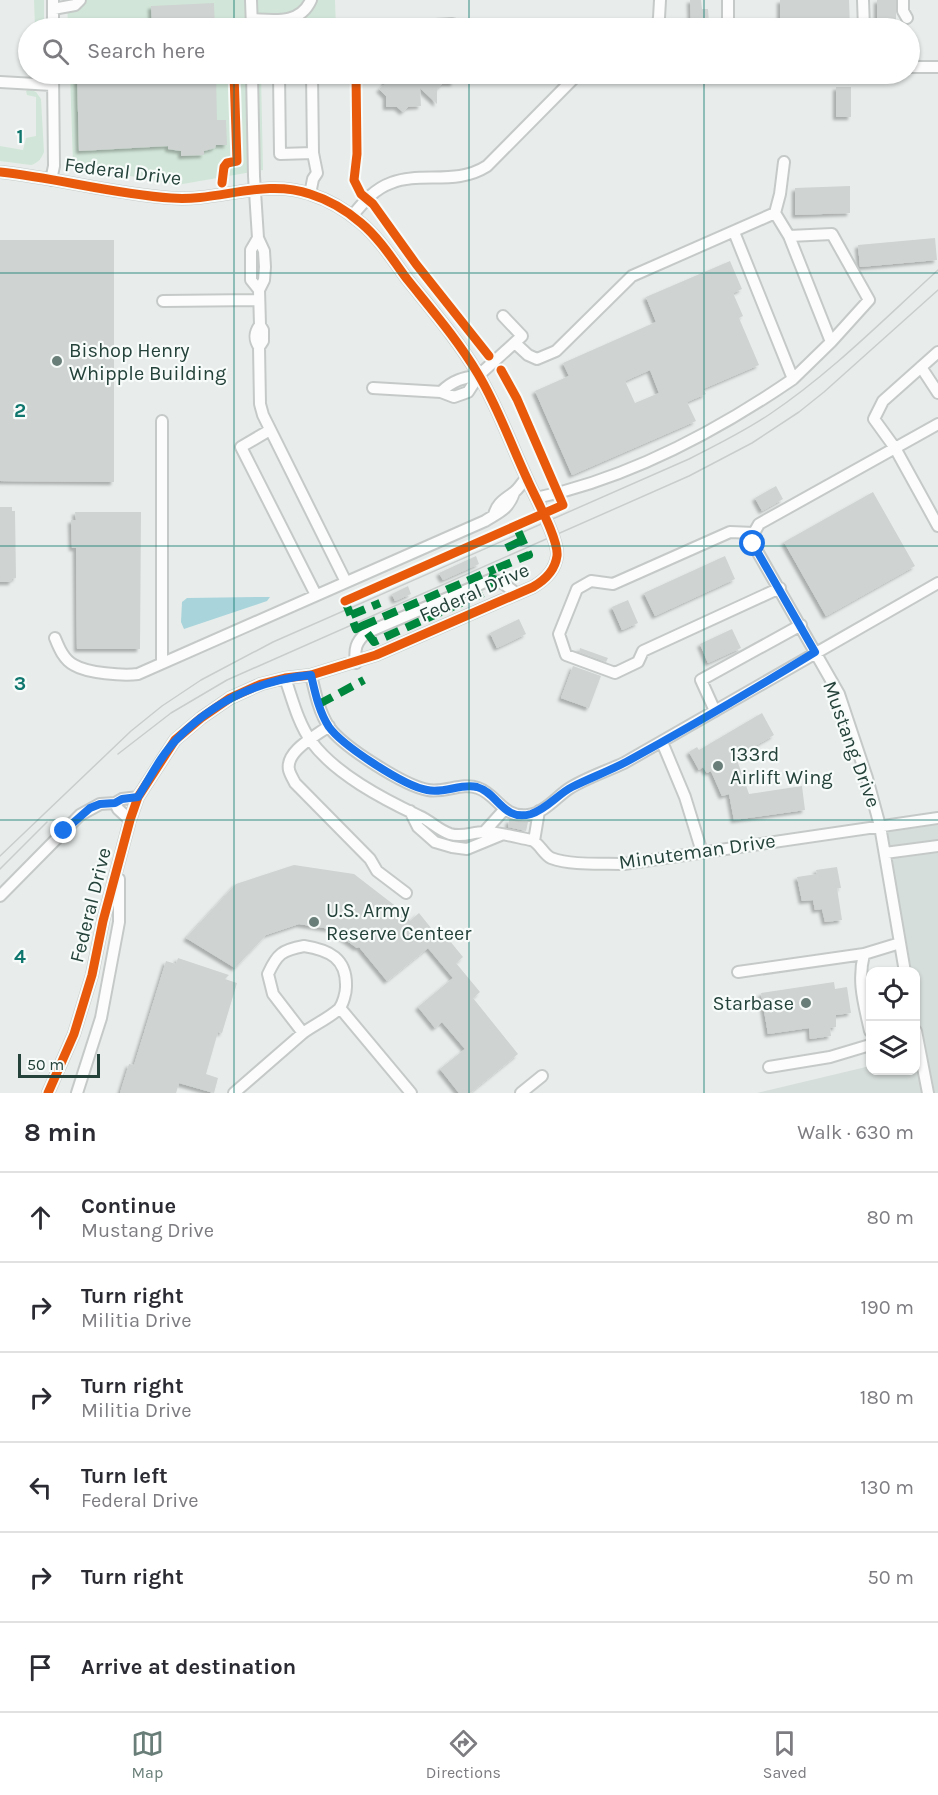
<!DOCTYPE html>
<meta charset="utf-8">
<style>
body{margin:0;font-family:Karla,sans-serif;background:#f7f7f7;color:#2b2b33}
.controls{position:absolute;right:18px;bottom:18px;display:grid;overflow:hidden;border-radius:12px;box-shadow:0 2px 4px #0004}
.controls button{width:54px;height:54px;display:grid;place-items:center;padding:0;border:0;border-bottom:2px solid #e1e1e2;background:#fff;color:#2b2b33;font:30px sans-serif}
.scale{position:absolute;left:18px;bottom:15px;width:82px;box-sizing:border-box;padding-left:6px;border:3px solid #24423a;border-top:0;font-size:16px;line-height:21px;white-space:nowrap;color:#24423a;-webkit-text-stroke:4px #f7fbf9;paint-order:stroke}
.stop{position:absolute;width:18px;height:18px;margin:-14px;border:4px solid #1a73e8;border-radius:50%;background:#fff}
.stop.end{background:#1a73e8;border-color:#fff;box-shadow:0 2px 6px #0008}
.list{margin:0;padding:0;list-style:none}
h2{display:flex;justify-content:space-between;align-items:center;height:78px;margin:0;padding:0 24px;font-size:26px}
h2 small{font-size:20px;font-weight:400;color:#7c7c81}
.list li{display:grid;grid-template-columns:39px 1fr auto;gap:18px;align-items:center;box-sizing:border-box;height:90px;padding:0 24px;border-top:2px solid #e1e1e2}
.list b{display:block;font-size:22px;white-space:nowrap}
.list p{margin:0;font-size:20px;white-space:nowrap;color:#7c7c81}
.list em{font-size:20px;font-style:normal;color:#7c7c81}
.icon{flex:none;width:33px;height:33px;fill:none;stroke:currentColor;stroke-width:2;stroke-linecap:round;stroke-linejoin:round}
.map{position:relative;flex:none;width:938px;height:1093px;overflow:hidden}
.search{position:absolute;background:#fff;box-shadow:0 2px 4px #0004;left:18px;right:18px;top:18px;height:66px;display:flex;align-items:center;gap:15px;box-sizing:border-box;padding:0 21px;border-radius:33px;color:#7c7c81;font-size:22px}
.sheet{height:618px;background:#fff}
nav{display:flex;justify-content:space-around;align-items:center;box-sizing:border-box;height:84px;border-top:2px solid #e1e1e2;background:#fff;font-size:16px;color:#7c7c81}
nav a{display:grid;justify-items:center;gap:3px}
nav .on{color:#697e78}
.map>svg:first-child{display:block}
.built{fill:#d6dedb}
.green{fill:#d1e6d8}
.water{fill:#a9d4db}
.building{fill:#cfd4d2;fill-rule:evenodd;filter:url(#shadow)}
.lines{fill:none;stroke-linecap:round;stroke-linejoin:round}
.minor-casing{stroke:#c5cac8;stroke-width:14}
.minor{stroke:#fcfcfc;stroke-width:10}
.tram{stroke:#c9cdcc;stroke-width:1.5}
.quiet{stroke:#00873e;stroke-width:8;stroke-dasharray:15 8;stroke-linecap:butt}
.cycleway-casing{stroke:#f7fbf9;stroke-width:13}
.cycleway{stroke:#e8590c;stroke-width:9}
.route{stroke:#1a73e8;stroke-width:8}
.grid{fill:none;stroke:#0f766e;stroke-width:1.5;stroke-opacity:0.55}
.poi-dot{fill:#697e78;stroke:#f7fbf9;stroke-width:2}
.labels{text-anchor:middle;stroke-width:4.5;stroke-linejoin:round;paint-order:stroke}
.street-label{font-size:20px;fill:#24423a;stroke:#f7fbf9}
.poi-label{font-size:20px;fill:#24423a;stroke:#f7fbf9;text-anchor:start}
.grid-label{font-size:20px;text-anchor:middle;font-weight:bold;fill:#0f766e;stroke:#f7fbf9;stroke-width:4.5;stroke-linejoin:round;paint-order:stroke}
</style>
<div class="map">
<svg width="938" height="1093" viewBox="0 0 938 1093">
<defs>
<filter id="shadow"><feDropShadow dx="-3" dy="3" stdDeviation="1.5" flood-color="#0004"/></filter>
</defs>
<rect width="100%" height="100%" fill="#e8edeb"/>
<path class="built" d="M938,818V1093H757L870,1066V1070H916V972L905,971L880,826Z"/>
<path class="green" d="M34,0H44V28H35Z
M67,0H335L336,28H68Z
M70,74H261L263,170L177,185L73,165Z
M29,89L36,92L41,99L44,152C41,159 38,163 31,165L0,161V146L23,150L26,138L36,136V97L27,95L26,91Z"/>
<path class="water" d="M261,597H270L267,601L184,629L181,622L182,602L187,598Z"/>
<path class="building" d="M690,0H701L702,9H708L709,23L691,24Z
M780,0H849L850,28H780Z
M877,0H896V28H877Z
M214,3L215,28H152L151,6Z
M77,74H216L217,120H226L227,145H216L215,148L204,151V155L181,156V151L168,149V146L79,151Z
M385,74H454V83H443L437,89V104L420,88L421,106L408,107L403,112L397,107H386V96L379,89L385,84Z
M836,87H851V117H836Z
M850,186V213L795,215V188Z
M935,238L937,260L860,267L858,245Z
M0,240H114V482L0,481Z
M730,261L742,289L733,293L743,316L739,318L759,365L703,389L706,394L687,402L696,421L572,475L535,391L569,376L563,363L656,322L646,297ZM650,370L659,393L635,403L625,381Z
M776,486L783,499L762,511L755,498Z
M873,492L915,566L826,616L784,542Z
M0,507H12V511H15L16,578L12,579V582H0Z
M75,512H141L140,649H77L76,548H72L71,520H76Z
M476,556L479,564L443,580L439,573Z
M725,556L735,579L655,616L644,593Z
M408,586L411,594L395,601L392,594Z
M628,600L638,623L622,630L612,607Z
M519,619L526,634L497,648L490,633Z
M732,629L741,648L708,663L700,644Z
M580,648L608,658L606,662L579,652Z
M573,666L601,676L589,708L561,698Z
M762,713L774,735L736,757L749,794L802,786L805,810L734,820L729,794L722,796L711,771L707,773L703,767L699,770L689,752L697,747L699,750Z
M509,820L528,822L526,831L508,827Z
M294,865L354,874L402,911L410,921L419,913L440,939L445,935L463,957L456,963L480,992L473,998L518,1054L470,1093H459L440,1069L465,1049L442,1022L435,1028L418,1007L453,978L428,948L387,981L359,947L357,948L330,929L299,924L266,935L235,968L186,938L236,884Z
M837,867L841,888H837L842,920L825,922L822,909L815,910L813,900L802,901L797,877L817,874L816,870Z
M178,958L229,975L225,979L237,983L222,1033L218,1032L206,1074L218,1078L214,1093L179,1083L176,1093H120L129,1064L134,1065L166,961L176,964Z
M834,982L835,989L847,987L851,1013L836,1015V1027L830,1028L831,1036L810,1039L809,1028L768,1034L761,993Z"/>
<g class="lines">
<defs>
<path id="minor" d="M53,0V28
M251,0L252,28
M728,0V28
M863,0L864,28
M903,0V11L907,18
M53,9L75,5L80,0
M252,19C274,20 300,25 311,0
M402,27L452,24L469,28
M656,28L659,18L660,0
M910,67H938
M252,74L254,176L258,238L264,251L265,267L264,280L259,290L260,325L263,330V341L259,347
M279,74L280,154L313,153
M487,74L488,75
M0,82L53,85
M0,172C57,178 113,194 171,198C218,202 264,178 310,194C329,200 346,210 361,223C379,238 393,260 407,279C431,309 458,340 478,374C498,407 511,445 528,481C535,497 559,540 557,556C555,571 545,580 533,587L376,655L311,675L285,678L261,684L230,698L201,718L175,740L138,797L130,820L103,921L92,975L74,1034L48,1093
M51,180L54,166L53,74
M310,194L313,179L317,173L313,153L312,74
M775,213L789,236
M352,216C363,203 374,189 391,183C421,171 456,186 487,166L578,74
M258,238L251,250V280L259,290
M163,301L259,300
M260,325C254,333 254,339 259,347L260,404L263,415L346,582
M515,343L528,355L537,359L556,351L632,276L775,213L780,194L784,162
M938,352L883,401L874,419L895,448L938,526
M921,367L938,393
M793,379L831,342L869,300L832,234L789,236L831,342
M373,388L441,392L454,397L468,392L479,375L522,336L503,316
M441,392C453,380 463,378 479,375
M162,421V662
M270,430L241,447L316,595
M536,498C626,479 717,431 793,379L734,232
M494,515C497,503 504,500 513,493C518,490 522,483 526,478
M754,533L730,532L613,584L591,581L577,589L559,634L566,655L615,673L638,662L643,651L780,588
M55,638C59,648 64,660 74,665C87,673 123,676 138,674L485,521C499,512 508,510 514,493
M356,663C354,649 356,642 366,633L492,579L504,584L517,594
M311,675C315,692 319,712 329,727C343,747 405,786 428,790C445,793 462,782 478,788C498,795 502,818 528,815C545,813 557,796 570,788C586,778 607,771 624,763L938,583
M285,678C292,698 298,723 311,741C335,774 383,799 419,816C431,821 438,830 450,834C464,838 474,831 486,832C497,832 520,838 531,840C539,842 543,854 551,858C573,866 601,863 624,864L938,818
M715,711L701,680L801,625
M329,726C316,736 285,751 289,770C290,774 293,779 295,783L370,859L377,871L406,893
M662,742L685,797L702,852
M115,803L118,809L130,820
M410,811L418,827L435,842L452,847L467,849L501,835
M485,831L504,810
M534,841L539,811
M885,853L938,846
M0,896L80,815L100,804L115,803L122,799L138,797
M304,946C329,950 347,958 346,987C346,993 343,1004 339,1009C329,1018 314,1025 303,1033L273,994L268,974C277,954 282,950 304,946Z
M738,972L864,954
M905,972L880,826L867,778L839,694L753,544L754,533L759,524L938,424
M340,1008L411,1093
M870,1031C864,1003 857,982 864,954L900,943
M916,1031L928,1093
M769,1067L830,1057L870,1045
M77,1093L101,1018L119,922V879
M234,1093L303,1033
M521,1093L542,1076"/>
</defs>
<use href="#minor" class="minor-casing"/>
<use href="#minor" class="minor"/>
<path class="tram" d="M118,754L171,713L227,680L689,476L752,443L799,412L824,392L938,290
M0,856L131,731L162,706L201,680L273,642L689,459C717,445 745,431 770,414C831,373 884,319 938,270
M0,869L47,822"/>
<path class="quiet" d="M506,548L523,540
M345,601L356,629L362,626L374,642L488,591L495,569L529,555L516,526
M351,615L380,603
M362,626L495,569
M319,704L364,680"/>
<defs>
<path id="cycleway" d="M356,74L357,154L354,180L361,194L373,204L416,264L489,356
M0,172C57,178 113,194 171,198C218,202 264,178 310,194C329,200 346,210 361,223C379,238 393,260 407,279C431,309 458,340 478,374C498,407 511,445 528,481C535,497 559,540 557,556C555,571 545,580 533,587L376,655L311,675L285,678L261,684L230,698L201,718L175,740L138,797L130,820L103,921L92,975L74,1034L48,1093
M222,183L224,167L227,163L237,161L234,74
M345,601L563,505L517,399L501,370"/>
</defs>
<use href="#cycleway" class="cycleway-casing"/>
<use href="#cycleway" class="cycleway"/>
</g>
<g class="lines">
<path class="route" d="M64,831L90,808L100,804L115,803L122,799L138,797C150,778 161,755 177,739C214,701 259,680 311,675C315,692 319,712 329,727C343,746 404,786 427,790C444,794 461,783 477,787C498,793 503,822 531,814C547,809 558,794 572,787C590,778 609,771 626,762C690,727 753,690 815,652L753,544"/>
</g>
<path class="grid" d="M234,0V28M469,0V28M704,0V28M234,74V1093M469,74V1093M704,74V1093M0,273H938M0,546H938M0,820H938"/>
<g class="poi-dot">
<circle cx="57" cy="361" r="6"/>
<circle cx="718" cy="766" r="6"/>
<circle cx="314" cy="922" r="6"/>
<circle cx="806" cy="1003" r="6"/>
</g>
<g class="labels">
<g class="street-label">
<text transform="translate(123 171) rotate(7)" y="7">Federal Drive</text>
<text transform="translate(474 592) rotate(-24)" y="7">Federal Drive</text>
<text transform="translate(852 744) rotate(70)" y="7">Mustang Drive</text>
<text transform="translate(697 851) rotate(-8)" y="7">Minuteman Drive</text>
<text transform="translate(90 905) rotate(-76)" y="7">Federal Drive</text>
</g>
<g class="poi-label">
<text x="69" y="357">Bishop Henry<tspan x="69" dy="23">Whipple Building</tspan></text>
<text x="730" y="761">133rd<tspan x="730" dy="23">Airlift Wing</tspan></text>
<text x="326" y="917">U.S. Army<tspan x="326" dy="23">Reserve Centeer</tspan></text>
<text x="794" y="1010" text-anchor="end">Starbase</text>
</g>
</g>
<g class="grid-label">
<text x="20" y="143">1</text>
<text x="20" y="417">2</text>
<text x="20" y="690">3</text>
<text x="20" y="963">4</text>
</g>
</svg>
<div class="controls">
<button><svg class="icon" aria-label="locate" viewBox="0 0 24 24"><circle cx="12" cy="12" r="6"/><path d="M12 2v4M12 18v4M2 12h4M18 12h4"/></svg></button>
<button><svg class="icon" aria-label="layers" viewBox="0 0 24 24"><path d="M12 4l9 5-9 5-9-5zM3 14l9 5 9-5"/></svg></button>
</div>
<div class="scale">50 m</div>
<div class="stop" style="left:753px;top:544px"></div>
<div class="stop end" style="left:64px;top:831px"></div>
<div class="search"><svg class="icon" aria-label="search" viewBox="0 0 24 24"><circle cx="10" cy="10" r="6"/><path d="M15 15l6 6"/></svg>Search here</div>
</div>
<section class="sheet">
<h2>8 min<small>Walk · 630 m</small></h2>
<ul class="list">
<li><svg class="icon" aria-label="ahead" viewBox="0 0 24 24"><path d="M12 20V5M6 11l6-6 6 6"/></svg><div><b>Continue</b><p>Mustang Drive</p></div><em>80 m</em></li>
<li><svg class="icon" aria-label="right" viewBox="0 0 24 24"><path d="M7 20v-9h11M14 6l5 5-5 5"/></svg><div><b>Turn right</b><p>Militia Drive</p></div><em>190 m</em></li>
<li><svg class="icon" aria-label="right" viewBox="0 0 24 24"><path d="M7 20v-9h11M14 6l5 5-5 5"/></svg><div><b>Turn right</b><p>Militia Drive</p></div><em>180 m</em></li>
<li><svg class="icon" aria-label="left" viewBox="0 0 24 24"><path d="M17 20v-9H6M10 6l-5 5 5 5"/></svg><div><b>Turn left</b><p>Federal Drive</p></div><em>130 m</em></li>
<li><svg class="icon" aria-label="right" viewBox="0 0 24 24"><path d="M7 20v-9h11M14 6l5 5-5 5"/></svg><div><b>Turn right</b></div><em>50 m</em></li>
<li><svg class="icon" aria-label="arrive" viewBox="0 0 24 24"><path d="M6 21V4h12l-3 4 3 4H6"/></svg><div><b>Arrive at destination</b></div></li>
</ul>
</section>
<nav>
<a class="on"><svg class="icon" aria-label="map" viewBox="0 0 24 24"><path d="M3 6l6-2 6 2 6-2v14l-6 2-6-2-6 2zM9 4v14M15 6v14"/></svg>Map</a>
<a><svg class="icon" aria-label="directions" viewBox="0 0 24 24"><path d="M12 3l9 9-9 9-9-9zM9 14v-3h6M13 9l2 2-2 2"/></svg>Directions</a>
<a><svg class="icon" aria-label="saved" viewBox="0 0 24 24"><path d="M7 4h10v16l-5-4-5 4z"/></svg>Saved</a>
</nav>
